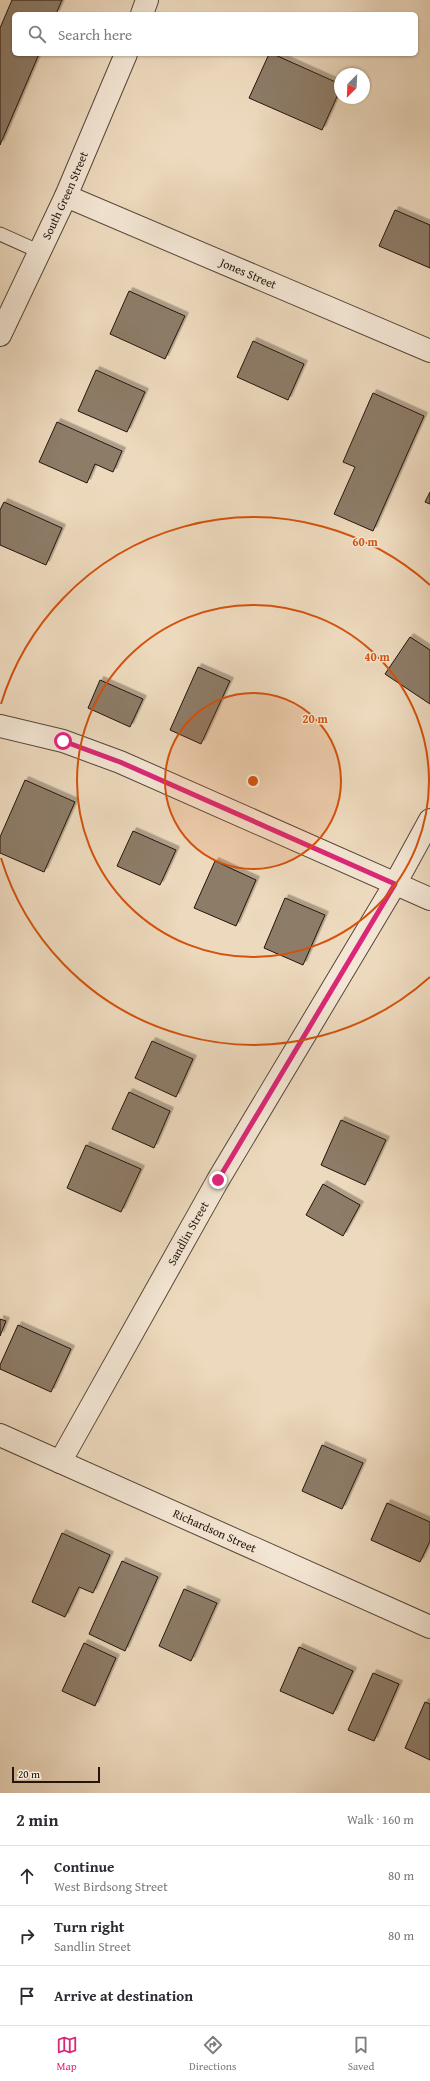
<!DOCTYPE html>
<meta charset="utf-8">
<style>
body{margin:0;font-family:"Gentium Book Plus",serif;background:#f2f2f3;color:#2b2b33}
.compass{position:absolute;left:334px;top:68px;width:36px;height:36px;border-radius:50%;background:#fff;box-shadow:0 1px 3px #0004;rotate:204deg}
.scale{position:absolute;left:12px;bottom:10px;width:88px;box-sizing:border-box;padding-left:4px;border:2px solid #25150c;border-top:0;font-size:11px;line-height:14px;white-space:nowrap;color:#25150c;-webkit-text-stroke:3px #f3e6d4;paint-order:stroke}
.stop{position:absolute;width:12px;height:12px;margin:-9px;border:3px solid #db2777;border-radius:50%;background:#fff}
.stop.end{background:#db2777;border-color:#fff;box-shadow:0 1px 4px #0008}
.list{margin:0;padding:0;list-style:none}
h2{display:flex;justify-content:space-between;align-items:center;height:52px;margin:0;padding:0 16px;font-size:17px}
h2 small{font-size:13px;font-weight:400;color:#7c7c81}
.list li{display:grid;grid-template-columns:26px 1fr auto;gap:12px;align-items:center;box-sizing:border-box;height:60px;padding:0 16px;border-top:1px solid #e1e1e2}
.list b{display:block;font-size:15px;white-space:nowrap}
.list p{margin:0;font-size:13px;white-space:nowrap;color:#7c7c81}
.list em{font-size:13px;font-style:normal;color:#7c7c81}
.icon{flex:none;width:22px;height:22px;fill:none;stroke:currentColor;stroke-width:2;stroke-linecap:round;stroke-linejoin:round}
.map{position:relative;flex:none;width:430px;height:1793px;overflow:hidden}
.search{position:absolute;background:#fff;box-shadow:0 1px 3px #0004;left:12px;right:12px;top:12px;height:44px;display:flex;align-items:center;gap:10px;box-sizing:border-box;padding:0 14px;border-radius:6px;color:#7c7c81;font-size:15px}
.sheet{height:232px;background:#fff}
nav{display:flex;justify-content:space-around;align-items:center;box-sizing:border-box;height:56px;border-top:1px solid #e1e1e2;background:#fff;font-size:11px;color:#7c7c81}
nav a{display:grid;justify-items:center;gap:2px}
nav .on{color:#db2777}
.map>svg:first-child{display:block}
.building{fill:#8d7b68;stroke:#25150c;filter:url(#shadow)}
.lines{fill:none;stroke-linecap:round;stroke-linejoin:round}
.service-casing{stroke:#574638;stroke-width:15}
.minor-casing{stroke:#574638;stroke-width:24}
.tertiary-casing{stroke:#574638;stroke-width:24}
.service{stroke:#f3e6d4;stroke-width:13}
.minor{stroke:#f3e6d4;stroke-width:22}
.tertiary{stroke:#f3e6d4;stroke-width:22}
.route{stroke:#db2777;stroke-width:5}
.ring{fill:none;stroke:#d4520c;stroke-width:2}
.labels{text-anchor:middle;stroke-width:3;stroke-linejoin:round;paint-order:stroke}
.street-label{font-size:12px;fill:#25150c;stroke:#f3e6d4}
.centre{fill:#d4520c;stroke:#f3e6d4;stroke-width:2}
.ring-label{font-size:12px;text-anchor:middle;font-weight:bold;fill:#d4520c;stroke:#f3e6d4;stroke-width:3;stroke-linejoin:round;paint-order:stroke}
</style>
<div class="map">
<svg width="430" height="1793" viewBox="0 0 430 1793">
<defs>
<filter id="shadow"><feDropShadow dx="3.5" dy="-3.5" stdDeviation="0" flood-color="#0004"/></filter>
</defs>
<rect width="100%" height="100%" fill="#edd9bd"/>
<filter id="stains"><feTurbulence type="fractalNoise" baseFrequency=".005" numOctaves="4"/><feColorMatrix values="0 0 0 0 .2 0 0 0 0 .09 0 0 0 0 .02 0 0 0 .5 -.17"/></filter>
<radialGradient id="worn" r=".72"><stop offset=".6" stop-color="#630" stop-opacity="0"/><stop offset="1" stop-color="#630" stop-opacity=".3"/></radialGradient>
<path class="building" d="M12,0H62L56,14H14V54H39L0,145V28Z
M269,54H273L340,84V90L322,130L249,98Z
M395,210L430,225V268L379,246Z
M129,291L185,316L165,359L110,334Z
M253,341L304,364L288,400L237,377Z
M96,370L145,392L127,432L78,411Z
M373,393L424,416L373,531L334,514L355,467L343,462Z
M57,422L122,451L113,472L95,464L87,483L39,462Z
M430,492V504L425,502Z
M4,502L62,528L46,565L0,545V510Z
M410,637L430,650V704L385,674Z
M198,667L230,681L201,744L170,730Z
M100,680L143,699L130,727L88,708Z
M25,780L75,802L44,872L0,853V837Z
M133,831L176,850L160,885L117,866Z
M215,861L256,880L236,926L194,908Z
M285,898L325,915L303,965L264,948Z
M152,1041L193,1059L176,1097L135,1078Z
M129,1092L170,1111L154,1148L112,1129Z
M341,1120L386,1140L365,1185L321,1165Z
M86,1145L141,1169L121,1212L67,1188Z
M323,1184L360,1205L343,1236L306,1215Z
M0,1319L6,1321L0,1336Z
M18,1325L71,1349L51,1392L0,1369V1365Z
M322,1445L363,1463L342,1509L302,1491Z
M387,1503L430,1522V1541L420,1562L371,1540Z
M62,1533L110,1555L93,1593L79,1587L65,1617L32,1602Z
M122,1561L158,1577L125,1651L89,1634Z
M184,1589L217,1603L191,1661L159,1646Z
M84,1643L116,1658L95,1706L62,1691Z
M299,1647L353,1671L333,1714L280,1691Z
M373,1673L399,1684L374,1741L348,1730Z
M425,1702L430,1704V1760L405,1748Z"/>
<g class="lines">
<defs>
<path id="service" d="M0,234L38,251"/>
<g id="minor">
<path id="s1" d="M66,196L430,351"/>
<path id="s2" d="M0,1435L430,1627"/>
<path id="s3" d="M60,1462L218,1180L395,884L430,820"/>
</g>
<g id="tertiary">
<path d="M142,14L147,0"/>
<path id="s4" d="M0,335L66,196L126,54"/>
<path d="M0,726L63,741L120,762L430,899"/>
</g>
</defs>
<use href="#service" class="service-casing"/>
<use href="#minor" class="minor-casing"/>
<use href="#tertiary" class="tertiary-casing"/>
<use href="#service" class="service"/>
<use href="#minor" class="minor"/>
<use href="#tertiary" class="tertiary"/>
</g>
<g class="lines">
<path class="route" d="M63,741L120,762L395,884L218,1180"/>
</g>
<circle cx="253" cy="781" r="88" fill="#d4520c" fill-opacity=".12"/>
<g class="ring">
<circle cx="253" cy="781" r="88"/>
<circle cx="253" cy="781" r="176"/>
<path d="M430 977A264 264 0 0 1 1 858M1 704A264 264 0 0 1 430 585"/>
</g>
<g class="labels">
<g class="street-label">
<text dy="4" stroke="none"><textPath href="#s4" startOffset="154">South Green Street</textPath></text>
<text dy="4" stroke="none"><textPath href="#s1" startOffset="198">Jones Street</textPath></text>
<text dy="4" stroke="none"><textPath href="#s3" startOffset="262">Sandlin Street</textPath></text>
<text dy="4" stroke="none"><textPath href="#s2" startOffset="235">Richardson Street</textPath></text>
</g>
</g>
<circle cx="253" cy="781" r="6" class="centre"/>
<g class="ring-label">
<text x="365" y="546">60 m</text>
<text x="377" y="661">40 m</text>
<text x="315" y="723">20 m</text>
</g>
<rect width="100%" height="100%" filter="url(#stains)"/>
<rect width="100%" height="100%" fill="url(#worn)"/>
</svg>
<svg class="compass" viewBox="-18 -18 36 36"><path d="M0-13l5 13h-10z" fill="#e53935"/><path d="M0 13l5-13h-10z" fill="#7c7c81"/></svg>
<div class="scale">20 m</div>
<div class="stop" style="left:63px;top:741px"></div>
<div class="stop end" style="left:218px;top:1180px"></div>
<div class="search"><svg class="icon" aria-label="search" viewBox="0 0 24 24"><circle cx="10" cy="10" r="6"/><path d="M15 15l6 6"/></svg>Search here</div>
</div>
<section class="sheet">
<h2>2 min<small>Walk · 160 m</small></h2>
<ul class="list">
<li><svg class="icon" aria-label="ahead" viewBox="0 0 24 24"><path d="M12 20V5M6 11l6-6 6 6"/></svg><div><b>Continue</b><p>West Birdsong Street</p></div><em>80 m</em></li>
<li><svg class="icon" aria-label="right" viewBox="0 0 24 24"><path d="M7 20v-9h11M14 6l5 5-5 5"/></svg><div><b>Turn right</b><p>Sandlin Street</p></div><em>80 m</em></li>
<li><svg class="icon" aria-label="arrive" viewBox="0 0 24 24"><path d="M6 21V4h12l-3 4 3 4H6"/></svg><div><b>Arrive at destination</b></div></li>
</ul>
</section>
<nav>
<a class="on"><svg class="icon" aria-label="map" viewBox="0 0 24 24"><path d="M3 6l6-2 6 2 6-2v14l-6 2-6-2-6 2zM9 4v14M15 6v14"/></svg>Map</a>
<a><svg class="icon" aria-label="directions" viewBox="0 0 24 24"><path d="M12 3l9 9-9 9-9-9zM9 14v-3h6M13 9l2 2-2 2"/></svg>Directions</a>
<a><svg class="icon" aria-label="saved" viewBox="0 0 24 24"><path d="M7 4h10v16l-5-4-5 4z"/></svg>Saved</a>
</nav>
